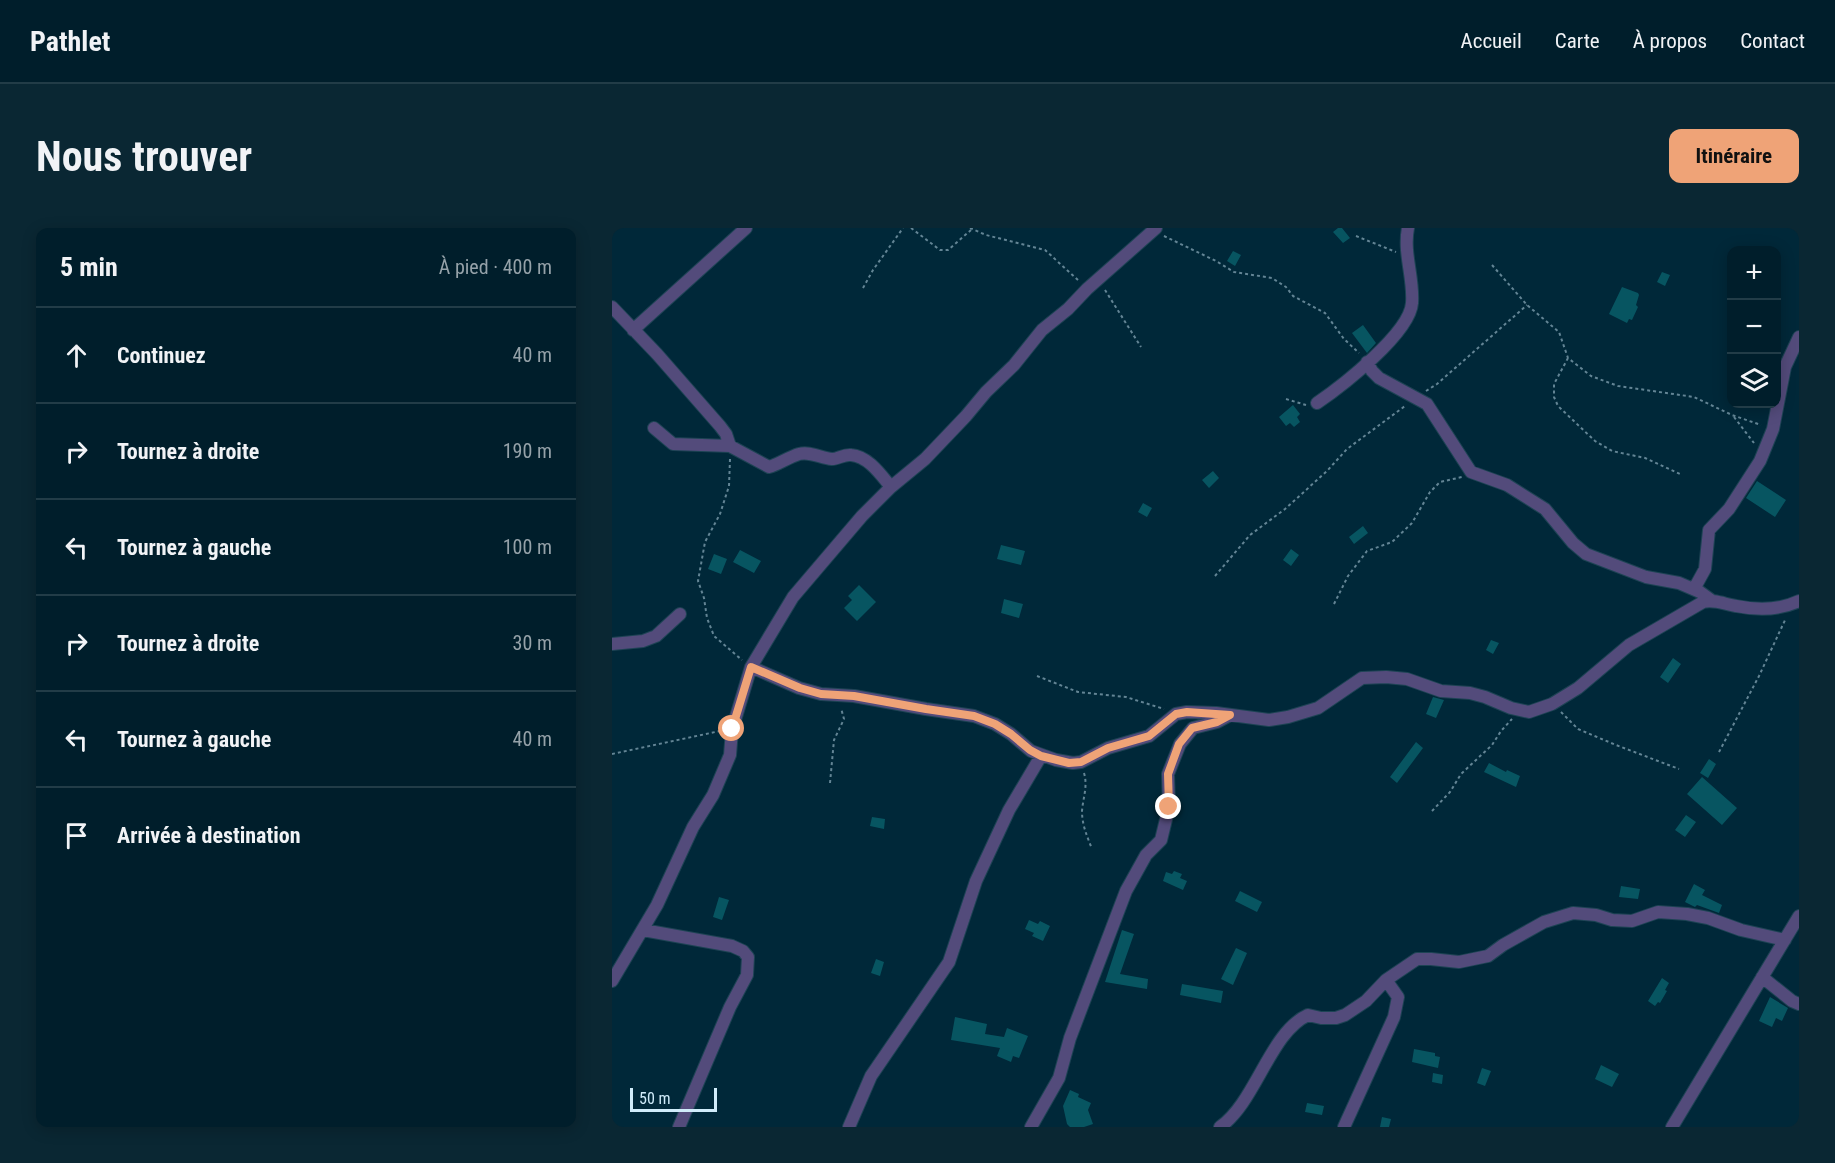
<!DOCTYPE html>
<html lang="fr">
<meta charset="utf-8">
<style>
body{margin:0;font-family:"Roboto Condensed",sans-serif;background:#0a2733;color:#f1f3f6}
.controls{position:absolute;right:18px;top:18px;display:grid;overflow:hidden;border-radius:12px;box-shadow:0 3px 15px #0003}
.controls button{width:54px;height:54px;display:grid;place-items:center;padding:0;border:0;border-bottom:2px solid #223c47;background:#001e2b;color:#f1f3f6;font:30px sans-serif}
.scale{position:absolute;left:18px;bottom:15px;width:87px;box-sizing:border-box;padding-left:6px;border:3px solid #d0ecfa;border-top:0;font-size:16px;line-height:21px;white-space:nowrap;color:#d0ecfa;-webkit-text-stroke:4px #002839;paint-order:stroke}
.stop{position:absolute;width:18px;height:18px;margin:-14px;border:4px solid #efa377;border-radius:50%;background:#fff}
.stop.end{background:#efa377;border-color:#fff;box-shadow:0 2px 6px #0008}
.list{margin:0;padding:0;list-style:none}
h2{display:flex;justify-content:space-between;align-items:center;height:78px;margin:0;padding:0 24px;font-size:26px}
h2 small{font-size:20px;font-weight:400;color:#95a2a9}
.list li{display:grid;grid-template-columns:39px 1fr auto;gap:18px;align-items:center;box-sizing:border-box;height:96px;padding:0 24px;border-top:2px solid #223c47}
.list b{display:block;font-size:22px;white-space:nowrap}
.list em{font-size:20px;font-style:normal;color:#95a2a9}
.icon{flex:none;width:33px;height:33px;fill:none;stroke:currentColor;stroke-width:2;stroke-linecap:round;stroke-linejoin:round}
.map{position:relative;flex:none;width:1187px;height:899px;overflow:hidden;border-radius:12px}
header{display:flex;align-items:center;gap:36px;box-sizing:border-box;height:84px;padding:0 30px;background:#001e2b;border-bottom:2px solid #223c47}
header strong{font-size:28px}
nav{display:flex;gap:33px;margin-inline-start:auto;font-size:21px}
.intro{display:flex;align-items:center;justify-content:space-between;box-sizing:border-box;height:144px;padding:0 36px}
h1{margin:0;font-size:42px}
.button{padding:15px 27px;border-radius:12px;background:#efa377;color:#111;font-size:21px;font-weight:700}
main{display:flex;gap:36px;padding:0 36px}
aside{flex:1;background:#001e2b;border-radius:12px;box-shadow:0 3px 15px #0003}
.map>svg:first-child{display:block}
.building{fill:#075561}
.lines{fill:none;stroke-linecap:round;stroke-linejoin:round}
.minor-casing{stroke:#1d4354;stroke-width:14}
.path{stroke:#638595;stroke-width:2;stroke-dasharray:3 3;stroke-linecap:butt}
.minor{stroke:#534b7b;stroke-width:12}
.route{stroke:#efa377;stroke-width:8}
</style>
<header>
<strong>Pathlet</strong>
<nav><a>Accueil</a><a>Carte</a><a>À propos</a><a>Contact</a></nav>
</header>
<div class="intro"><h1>Nous trouver</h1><a class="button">Itinéraire</a></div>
<main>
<aside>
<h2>5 min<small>À pied · 400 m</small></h2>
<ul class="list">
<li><svg class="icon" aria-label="ahead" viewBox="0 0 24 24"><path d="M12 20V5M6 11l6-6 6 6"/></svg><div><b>Continuez</b></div><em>40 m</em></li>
<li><svg class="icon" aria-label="right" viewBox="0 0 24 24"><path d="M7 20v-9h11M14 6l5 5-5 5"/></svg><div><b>Tournez à droite</b></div><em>190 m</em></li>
<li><svg class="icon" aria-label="left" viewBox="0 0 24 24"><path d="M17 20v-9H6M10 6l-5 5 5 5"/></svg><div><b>Tournez à gauche</b></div><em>100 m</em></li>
<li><svg class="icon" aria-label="right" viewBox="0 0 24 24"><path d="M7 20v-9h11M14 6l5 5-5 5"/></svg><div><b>Tournez à droite</b></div><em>30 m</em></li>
<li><svg class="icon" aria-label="left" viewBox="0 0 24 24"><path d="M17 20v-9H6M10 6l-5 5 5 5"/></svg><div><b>Tournez à gauche</b></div><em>40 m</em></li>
<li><svg class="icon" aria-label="arrive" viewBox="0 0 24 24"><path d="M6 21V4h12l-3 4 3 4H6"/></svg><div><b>Arrivée à destination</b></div></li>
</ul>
</aside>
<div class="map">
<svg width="1187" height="899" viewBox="0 0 1187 899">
<rect width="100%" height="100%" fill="#002839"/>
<path class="building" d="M726,0H730L738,10L731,15L721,4Z
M621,23L629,27L623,38L615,33Z
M1050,44L1058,47L1053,58L1045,54Z
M1010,59L1026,65L1027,67L1024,77L1026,79L1020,92L1017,91L1015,95L997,86Z
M751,97L764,115L755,125L740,105Z
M681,177L688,186L685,189L688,194L682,199L678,195L674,198L667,189Z
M601,243L607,250L597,260L590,252Z
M1145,253L1174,272L1163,289L1134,270Z
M531,275L540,280L535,289L526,284Z
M751,298L756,305L742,316L737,309Z
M389,317L413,323L409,337L385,331Z
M679,321L687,327L679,338L671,332Z
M128,322L149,333L142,345L121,334Z
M102,326L115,331L109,346L96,341Z
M247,357L264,374L245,393L232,380L240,372L236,368Z
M392,371L411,376L407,390L389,385Z
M879,412L887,415L881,426L874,422Z
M1061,430L1069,436L1056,455L1048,449Z
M821,469L832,472L824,490L814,486Z
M804,514L811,520L785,555L778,549Z
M1097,531L1104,536L1096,550L1088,545Z
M877,535L894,544L895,542L908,548L904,559L872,544Z
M1090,549L1125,580L1110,597L1075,566Z
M1074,587L1084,594L1073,609L1063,602Z
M260,589L273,591L272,601L258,598Z
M562,643L570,646L568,650L575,653L571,662L551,653L554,644L560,646Z
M1082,656L1093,662L1090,667L1110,677L1107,685L1085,677L1083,679L1073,674Z
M1009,658L1028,661L1026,671L1007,669Z
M628,663L650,674L645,684L623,673Z
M107,669L117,672L110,692L101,689Z
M417,692L426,696L428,693L438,698L431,713L420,708L422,705L413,701Z
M510,702L522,706L508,746L536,751L535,761L493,754Z
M624,720L635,725L621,757L609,751Z
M264,731L272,734L268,748L259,745Z
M1050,750L1057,755L1053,762L1055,763L1048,775L1046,774L1043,778L1036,773Z
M570,756L611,763L609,775L568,767Z
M1158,769L1176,780L1170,793L1164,790L1160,799L1147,793Z
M343,789L375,796L373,806L392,809L395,800L416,808L407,830L401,828L399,834L385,828L388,820L339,812Z
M802,821L823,825V828L828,829L826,840L800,834Z
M989,837L1007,846L1000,859L983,851Z
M870,840L879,843L873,858L865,855Z
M821,845L831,847L830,856L820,854Z
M458,862L467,866L466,869L479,875L476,882L481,896L472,899H458L455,896L451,878Z
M695,875L712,878L710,887L693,884Z
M770,889L779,891L777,899H768Z"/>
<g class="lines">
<defs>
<path id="minor" d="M0,79L45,126L108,198L114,206L118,218
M21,102L134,0
M755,134L760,143L767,150L815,176L859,244L895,257L933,281L961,315L974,326L1034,349L1067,355L1088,364L1099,372
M705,175C730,158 798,105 800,75C802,50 791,25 796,0
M42,200L61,216L118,218L157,239C165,237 177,229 187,226C198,223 209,230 220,231C226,231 232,226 239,227C256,228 269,247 279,259
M1082,361L1093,341L1097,302L1117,281L1148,233L1161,201L1173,139L1187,109
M0,416L31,413L44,408L68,386
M139,439L187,460L209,466L242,468L314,481L362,488L383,496L399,506L419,523L444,532L461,535L469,534L496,520L537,508L564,486L575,484L604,485L657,492L676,489L706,480L750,450L774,449L795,451L829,463L858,465L873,469L899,480L917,484L940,476L966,460L1017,417L1091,374C1102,371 1112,376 1124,378C1144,382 1168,382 1187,373
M31,702L120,718L131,723L136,729L135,747L118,779L67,899
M1150,749L1180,773L1187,776
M0,753L45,677L81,599L101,567L118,527L120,502L139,439L181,369L250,288L279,259L313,231L354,188L374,164L402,137L430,102L456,81L475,61L544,0
M237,899L259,848L337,734L364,653L397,582L429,528
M419,899L447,850L458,810L514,663L534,627L549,612L557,579L556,546L568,516L581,500L605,494L618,487
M608,899C644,874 658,804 696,787L709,790H724L733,787L754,773L774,752L805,731H819L847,734L876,728L891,717L932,694L961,685L984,687L1000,692L1020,693L1046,684L1075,686L1096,690L1129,702L1173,712
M732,899L782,789L786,769L774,752
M1060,899L1187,688"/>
</defs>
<use href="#minor" class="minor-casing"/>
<path class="path" d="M299,0L328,22H336L359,2
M358,0L374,7L433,22L467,53
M552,8L604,33L622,44L660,50L674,59L681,68L713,85L732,111L747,125
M744,8L784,24
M880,37L915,77L947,104L956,130L979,148L1006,158L1082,169L1120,187L1149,197
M251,60L261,42L291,0
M493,62L529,119
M956,130L942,156V169L946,178L983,213L1000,223L1033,230L1070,247
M814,163L825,156L915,77
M674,171L694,177
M1122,189L1142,215
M118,231L117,258L108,286L93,314L86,353L92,370L95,390L102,408L130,432
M603,348L638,307L673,281L715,243L735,221L793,178
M722,376L736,348L755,323L780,314L800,295L818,264L828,254L850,249
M425,448L466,464L514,469L552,481
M949,484L966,501L1004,517L1067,541
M1107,524L1147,448L1174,390
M0,526L108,503
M472,545C476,558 471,570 470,583C470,597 475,608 480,621
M218,555L222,512L232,491L229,480
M820,583L838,564L849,546L880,517L889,503L900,491"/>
<use href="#minor" class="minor"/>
</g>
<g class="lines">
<path class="route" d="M120,501L139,439L188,460L209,466L242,468L314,481L362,488L383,496L399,506L418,522L429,528L457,535L469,534L496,520L537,508L564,486L575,484L618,487L605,494L580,500L567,516L556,546L557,579"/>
</g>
</svg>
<div class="controls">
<button>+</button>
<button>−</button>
<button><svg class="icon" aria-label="layers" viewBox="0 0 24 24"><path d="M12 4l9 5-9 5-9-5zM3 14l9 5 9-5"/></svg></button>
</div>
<div class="scale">50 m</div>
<div class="stop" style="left:120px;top:501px"></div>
<div class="stop end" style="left:557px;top:579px"></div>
</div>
</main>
